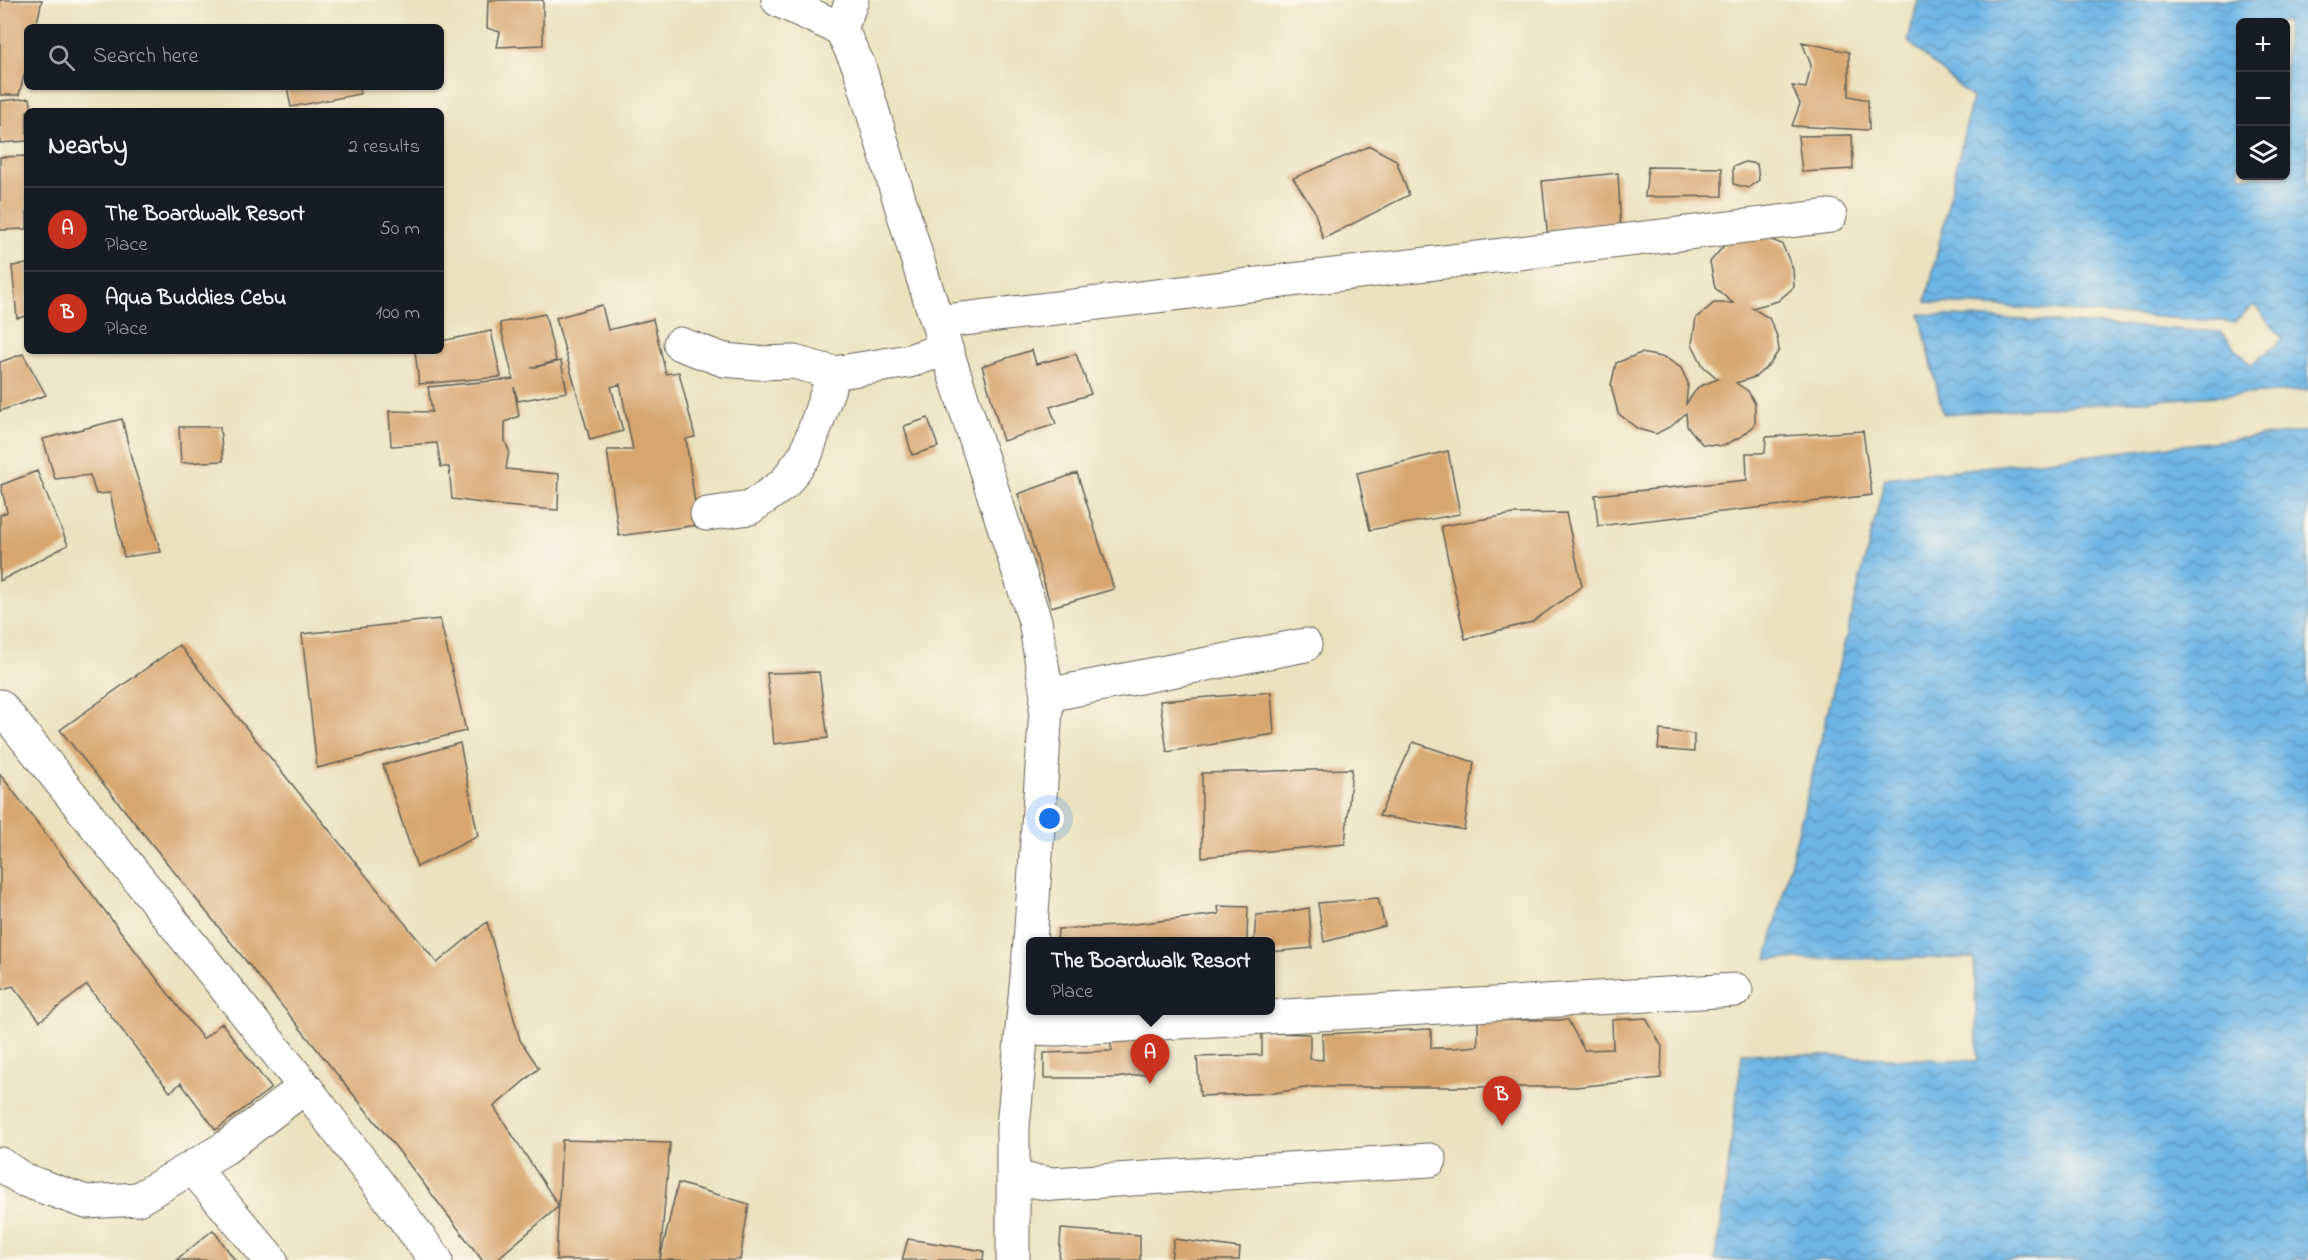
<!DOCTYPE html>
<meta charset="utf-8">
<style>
body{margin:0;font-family:"Indie Flower",sans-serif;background:#242831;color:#f1f3f6}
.controls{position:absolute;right:18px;top:18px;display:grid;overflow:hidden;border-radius:9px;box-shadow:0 2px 4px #0004}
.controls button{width:54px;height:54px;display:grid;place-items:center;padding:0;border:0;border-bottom:2px solid #363941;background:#171b24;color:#f1f3f6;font:30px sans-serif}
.you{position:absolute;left:1050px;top:819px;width:21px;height:21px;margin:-15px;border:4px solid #fff;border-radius:50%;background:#1a73e8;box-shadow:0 0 0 9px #1a73e833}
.badge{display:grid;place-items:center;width:39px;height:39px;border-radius:50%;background:#c8321e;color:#fff;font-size:20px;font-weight:700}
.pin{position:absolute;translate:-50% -50px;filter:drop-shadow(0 2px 3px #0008)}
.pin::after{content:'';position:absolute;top:32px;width:21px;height:18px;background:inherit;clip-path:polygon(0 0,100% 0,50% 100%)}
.popup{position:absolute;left:1026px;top:937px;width:249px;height:78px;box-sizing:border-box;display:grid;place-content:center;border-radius:9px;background:#171b24;filter:drop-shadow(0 2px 4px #0005);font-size:20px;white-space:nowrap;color:#9ea1a6}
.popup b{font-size:22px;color:#f1f3f6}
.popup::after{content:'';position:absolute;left:50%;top:100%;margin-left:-12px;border:12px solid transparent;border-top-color:#171b24}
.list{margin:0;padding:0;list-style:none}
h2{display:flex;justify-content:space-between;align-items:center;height:78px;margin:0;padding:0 24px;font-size:26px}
h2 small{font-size:20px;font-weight:400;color:#9ea1a6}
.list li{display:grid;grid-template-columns:39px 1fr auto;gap:18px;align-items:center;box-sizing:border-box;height:84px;padding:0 24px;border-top:2px solid #363941}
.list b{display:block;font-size:22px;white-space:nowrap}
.list p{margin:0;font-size:20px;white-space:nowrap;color:#9ea1a6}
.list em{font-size:20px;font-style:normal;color:#9ea1a6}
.icon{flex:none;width:33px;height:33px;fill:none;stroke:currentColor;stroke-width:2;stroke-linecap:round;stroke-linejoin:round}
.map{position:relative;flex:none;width:2308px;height:1260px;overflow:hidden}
.search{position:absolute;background:#171b24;box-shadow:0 2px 4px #0004;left:24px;top:24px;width:420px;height:66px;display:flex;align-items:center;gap:15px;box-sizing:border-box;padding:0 21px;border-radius:9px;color:#9ea1a6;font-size:22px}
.panel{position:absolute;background:#171b24;box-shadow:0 2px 4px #0004;left:24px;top:108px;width:420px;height:246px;border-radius:9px}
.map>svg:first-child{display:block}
.water{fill:url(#water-waves);stroke:#446880;stroke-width:1.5;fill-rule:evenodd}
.building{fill:#d7a66f}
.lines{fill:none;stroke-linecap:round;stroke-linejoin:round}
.minor-casing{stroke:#646155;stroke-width:35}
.minor{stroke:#fff;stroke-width:33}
</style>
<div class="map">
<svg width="2308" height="1260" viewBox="0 0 2308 1260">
<defs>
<pattern id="water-waves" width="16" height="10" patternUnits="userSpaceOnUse" patternTransform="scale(1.5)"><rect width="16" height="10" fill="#6db5e5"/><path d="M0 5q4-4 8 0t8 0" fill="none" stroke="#5992b9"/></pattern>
</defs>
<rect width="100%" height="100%" fill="#fbf7ec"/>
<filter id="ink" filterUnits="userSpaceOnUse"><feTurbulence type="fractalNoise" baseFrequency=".0167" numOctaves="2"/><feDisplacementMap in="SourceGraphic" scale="12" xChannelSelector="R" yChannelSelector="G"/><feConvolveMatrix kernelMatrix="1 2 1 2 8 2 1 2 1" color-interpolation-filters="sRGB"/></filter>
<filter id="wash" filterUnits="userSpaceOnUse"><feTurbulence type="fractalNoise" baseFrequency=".008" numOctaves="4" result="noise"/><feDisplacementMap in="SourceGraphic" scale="24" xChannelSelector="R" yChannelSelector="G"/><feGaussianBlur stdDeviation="1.35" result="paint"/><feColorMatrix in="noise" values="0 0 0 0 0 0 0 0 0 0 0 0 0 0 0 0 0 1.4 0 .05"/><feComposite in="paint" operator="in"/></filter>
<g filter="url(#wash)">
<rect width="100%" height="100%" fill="#ebe1be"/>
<path class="water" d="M1918,0H2308V390L1943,414L1920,314L2221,332L2251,365L2283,339L2254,305L2234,322L1926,302L1972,98L1908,41ZM2240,22H2286V176H2240Z
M2308,431V1260H1714L1720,1235L1742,1053L1978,1061L1974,958L1767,959L1885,478Z"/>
<g id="blocks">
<path class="building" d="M0,0H42L36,27H27V64L19,95H0Z
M488,0H543V45L497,47L500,32L487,28Z
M1802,42L1849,52V96L1868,100L1869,130L1792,126L1800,104L1792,86L1806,88L1811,65Z
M287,87H359L360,94L291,107Z
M30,98L32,111H27V141L0,143V101Z
M1852,135L1853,169L1802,172L1798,136Z
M1370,146L1396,160L1409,195L1323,239L1314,210L1293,178Z
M27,156V229L0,230V157Z
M1745,162L1757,164L1759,180L1748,188L1733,184V167Z
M1648,167L1722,168V196L1645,197Z
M1618,173L1621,233L1548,239L1542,181Z
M1754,233L1782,244L1793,269L1794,287L1778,301L1752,308L1769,318L1777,336L1779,350L1770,364L1755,377L1736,383L1748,391L1755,404V425L1742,436L1723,446L1702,444L1687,426L1686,413L1673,425L1656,434L1638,429L1618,413L1611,385L1616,363L1641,353L1666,358L1681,368L1688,383L1686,404L1698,387L1718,379L1703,366L1692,344L1696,318L1714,303H1733L1715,288L1710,262L1727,242Z
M27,264V316L17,318L12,266Z
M602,305L608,330L653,319L666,374L679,372L695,437L686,439L698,525L619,536L607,450H633L620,384L611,387L623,431L590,440L556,318Z
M545,314L556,361L531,368L561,361L567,392L518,401L514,387L519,416L505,422V441L509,451L506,469L559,474L558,510L504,506L452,499L449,467H441L437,443L391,446L389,411L432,412L428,387L513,379L500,323Z
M491,331L501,377L419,384L415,351H441V341Z
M1032,350L1036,364L1076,354L1091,394L1050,407L1056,424L1003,441L982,366Z
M23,354L46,395L0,411V362Z
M928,418L938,447L912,455L904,426Z
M122,419L132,461L161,552L124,557L110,493L96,494L90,475L55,479L43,439Z
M179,427H220L223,461L181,463Z
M1863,431L1872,495L1598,526L1595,495L1747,480L1746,453H1765L1766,437Z
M1448,451L1460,514L1370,530L1357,473Z
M37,471L68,545L0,581V515L7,512L1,485Z
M1077,473L1114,589L1051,607L1018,494Z
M1566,513L1582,586L1532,622L1465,639L1441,526L1514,514Z
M440,619L466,731L317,768L302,634Z
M179,645L437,963L487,922L520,1040L539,1068L494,1107L559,1206L496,1260H482L398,1150L60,730Z
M819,672L828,738L774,744L767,673Z
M1271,692L1274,734L1167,752L1160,701Z
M1660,730L1694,734V752L1658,749Z
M1413,742L1474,762L1464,830L1379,816Z
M460,743L478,836L417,867L383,765Z
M1352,769L1345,844L1202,857V773Z
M0,774L203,1039L222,1023L271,1088L216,1130L181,1083L170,1092L87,985L40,1021L13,986L0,990Z
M1378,898L1385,926L1324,942L1318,903Z
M1218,906L1248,907L1247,942H1057L1058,929L1118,926L1219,914Z
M1309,908L1312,948L1270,952V942H1254L1256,915L1281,913Z
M1646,1018L1662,1047L1661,1078L1576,1087H1311L1274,1093L1200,1096L1197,1057L1262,1055V1033L1310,1034V1059L1323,1060L1322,1034L1431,1029V1048H1453L1478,1046V1020H1568L1584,1050L1613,1049L1612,1020Z
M1153,1027L1145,1074L1115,1078H1044V1053L1112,1051L1109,1034Z
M562,1140L670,1143L660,1259L678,1183L749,1204L740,1260H556Z
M1061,1229L1140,1235V1260H1059Z
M213,1230L235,1260H176Z
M908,1239L984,1251L983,1260H902Z
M1174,1239L1240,1248L1239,1260H1171Z"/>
</g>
</g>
<g filter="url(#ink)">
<use href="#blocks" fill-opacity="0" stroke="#646155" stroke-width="1.5"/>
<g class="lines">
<defs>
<path id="minor" d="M778,0L841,29L859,66L923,278L1035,621L1047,695L1030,942
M841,29L852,0
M938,322L1830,216
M680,344L724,360L757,363L794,362L834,373
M707,514L750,508L784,484L806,454L834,373L909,361L946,349
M1047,695L1305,645
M0,706L305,1087L436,1260
M1022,1028L1057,1029L1736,990
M0,1164L24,1180L86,1202L138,1199L225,1148L305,1087
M192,1167L271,1260
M1013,1178L1053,1184L1430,1160
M1013,1260V1127L1030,943"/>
</defs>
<use href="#minor" class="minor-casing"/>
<use href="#minor" class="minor"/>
</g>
</g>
</svg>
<div class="controls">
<button>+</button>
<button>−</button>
<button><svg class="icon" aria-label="layers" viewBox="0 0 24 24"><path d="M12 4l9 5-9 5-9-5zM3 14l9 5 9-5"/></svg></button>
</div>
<div class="you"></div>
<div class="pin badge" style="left:1150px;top:1084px">A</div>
<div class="popup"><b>The Boardwalk Resort</b>Place</div>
<div class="pin badge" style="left:1502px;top:1126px">B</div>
<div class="search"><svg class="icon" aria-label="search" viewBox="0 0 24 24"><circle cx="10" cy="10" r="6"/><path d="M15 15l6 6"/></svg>Search here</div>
<section class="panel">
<h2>Nearby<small>2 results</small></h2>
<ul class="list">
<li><span class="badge">A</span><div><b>The Boardwalk Resort</b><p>Place</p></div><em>50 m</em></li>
<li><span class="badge">B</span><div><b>Aqua Buddies Cebu</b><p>Place</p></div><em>100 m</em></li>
</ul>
</section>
</div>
